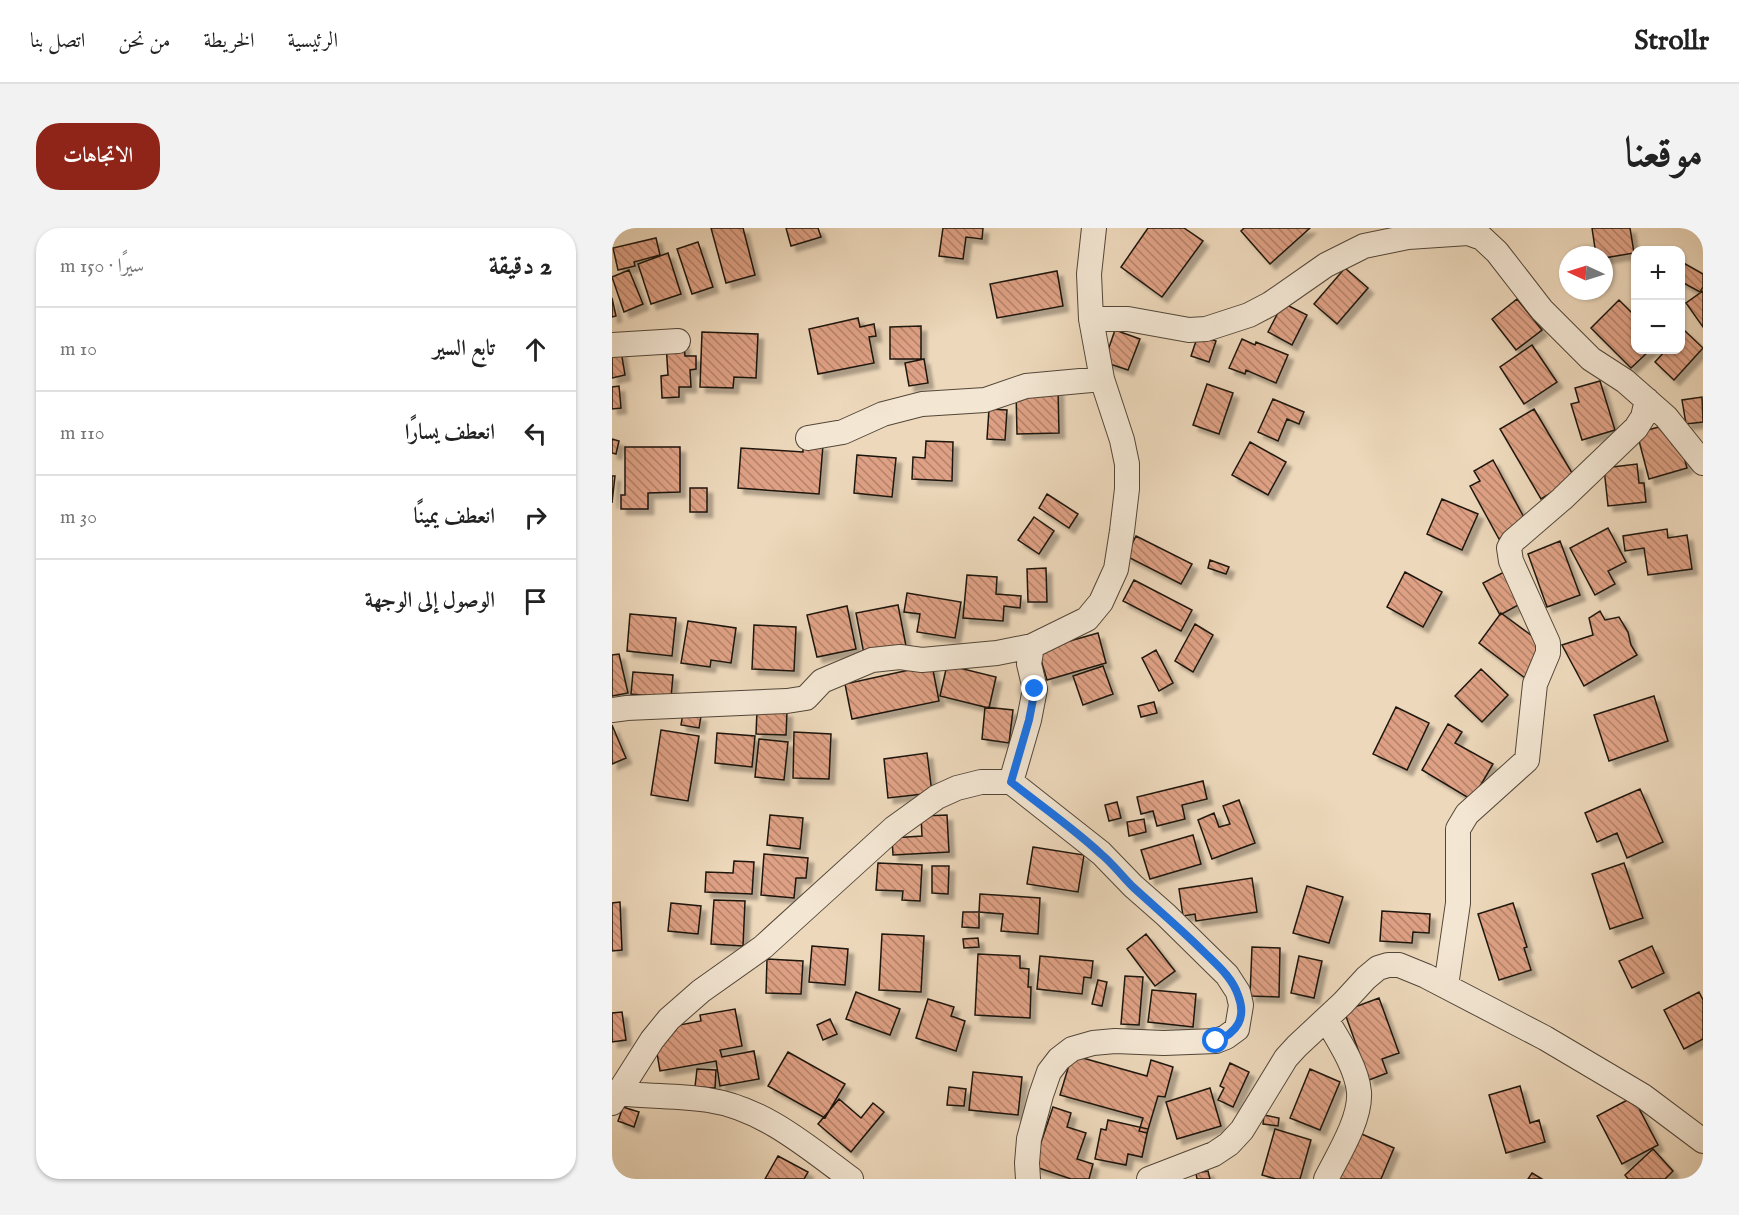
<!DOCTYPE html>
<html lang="ar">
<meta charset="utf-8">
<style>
body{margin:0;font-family:"IM FELL English",Amiri,serif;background:#f2f2f2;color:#222;direction:rtl}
.controls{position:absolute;right:18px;top:18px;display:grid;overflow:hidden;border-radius:12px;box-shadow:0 2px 4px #0004}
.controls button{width:54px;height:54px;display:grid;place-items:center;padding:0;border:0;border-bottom:2px solid #e0e0e0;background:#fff;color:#222;font:30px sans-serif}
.compass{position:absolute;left:947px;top:18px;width:54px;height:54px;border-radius:50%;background:#fff;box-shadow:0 2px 4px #0004;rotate:274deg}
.stop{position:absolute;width:18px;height:18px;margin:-14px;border:4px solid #1a73e8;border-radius:50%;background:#fff}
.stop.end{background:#1a73e8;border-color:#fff;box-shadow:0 2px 6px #0008}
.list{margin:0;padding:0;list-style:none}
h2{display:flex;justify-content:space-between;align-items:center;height:78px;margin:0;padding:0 24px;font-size:26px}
h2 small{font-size:20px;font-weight:400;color:#767676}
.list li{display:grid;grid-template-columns:39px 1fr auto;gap:18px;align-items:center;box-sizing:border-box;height:84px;padding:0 24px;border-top:2px solid #e0e0e0}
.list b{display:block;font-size:22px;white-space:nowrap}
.list em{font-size:20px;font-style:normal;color:#767676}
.icon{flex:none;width:33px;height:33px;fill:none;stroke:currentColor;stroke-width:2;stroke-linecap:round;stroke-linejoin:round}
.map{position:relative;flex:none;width:1091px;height:951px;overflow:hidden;direction:ltr;border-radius:24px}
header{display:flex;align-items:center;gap:36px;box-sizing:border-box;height:84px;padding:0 30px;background:#fff;border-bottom:2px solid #e0e0e0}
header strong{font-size:28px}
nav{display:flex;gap:33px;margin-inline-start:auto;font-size:21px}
.intro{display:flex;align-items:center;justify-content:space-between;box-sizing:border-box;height:144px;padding:0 36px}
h1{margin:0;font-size:42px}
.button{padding:15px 27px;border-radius:24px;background:#8f2418;color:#fff;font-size:21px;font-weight:700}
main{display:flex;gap:36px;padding:0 36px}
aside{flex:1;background:#fff;border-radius:24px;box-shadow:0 2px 4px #0004}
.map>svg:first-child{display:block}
.building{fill:url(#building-back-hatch);stroke:#1e160d;stroke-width:1.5;filter:url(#shadow)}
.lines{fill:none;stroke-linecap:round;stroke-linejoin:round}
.minor-casing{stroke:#524638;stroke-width:26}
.minor{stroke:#f3e6d3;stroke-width:24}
.route{stroke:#1a73e8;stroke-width:8}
</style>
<header>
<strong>Strollr</strong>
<nav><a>الرئيسية</a><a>الخريطة</a><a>من نحن</a><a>اتصل بنا</a></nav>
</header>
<div class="intro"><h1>موقعنا</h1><a class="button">الاتجاهات</a></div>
<main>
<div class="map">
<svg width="1091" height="951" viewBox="0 0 1091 951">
<defs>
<pattern id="building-back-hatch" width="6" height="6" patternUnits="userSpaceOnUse" patternTransform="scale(1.5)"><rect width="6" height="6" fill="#dfa185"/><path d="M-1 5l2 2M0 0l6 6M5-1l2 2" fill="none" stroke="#b4826b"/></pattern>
<filter id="shadow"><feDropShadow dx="5.5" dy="5.5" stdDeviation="1.5" flood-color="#0004"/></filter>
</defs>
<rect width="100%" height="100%" fill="#edd8bb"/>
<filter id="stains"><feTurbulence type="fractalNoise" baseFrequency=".00333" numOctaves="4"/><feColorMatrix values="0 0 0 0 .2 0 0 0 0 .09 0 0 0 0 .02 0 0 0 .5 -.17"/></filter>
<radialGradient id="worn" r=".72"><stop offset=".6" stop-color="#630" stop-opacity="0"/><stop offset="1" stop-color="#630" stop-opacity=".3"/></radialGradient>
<path class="building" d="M99,0H131L143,47L114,55Z
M174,0H206L209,9L179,18Z
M331,0H371L370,11L354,9L351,31L327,28Z
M536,0H572L591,13L550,69L509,39Z
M632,0H698L658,36L629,3Z
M980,0H1018L1022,25L992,30V27H984Z
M44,10L48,27L22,34L23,38L6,42L1,20Z
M86,14L101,59L80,66L65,21Z
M56,25L69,66L39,76L26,36Z
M1068,33L1091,46V59L1088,64L1068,53Z
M733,40L756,60L725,96L702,76Z
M17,42L31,76L12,84L0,49Z
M445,43L451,78L385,90L378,56Z
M1091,63V99L1074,75Z
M0,70L4,88L0,89Z
M905,71L930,102L904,122L880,91Z
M1007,72L1023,88V122H1038L1019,140L979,100Z
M671,75L695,87L680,117L656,104Z
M246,90L248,99L262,96L264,108L257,109L262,135L206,146L197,101Z
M309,98V131H278V99Z
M503,102L528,111L516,142L492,134Z
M1072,102L1091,120L1062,152L1043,134L1054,122H1068V106Z
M90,104L146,106L144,150L122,149L121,160L88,159Z
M586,107L604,113L597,134L579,128Z
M630,111L643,117L644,114L676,127L664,155L634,142L633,146L617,140Z
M72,115L73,128H84V141L78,142L79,159H67V169L50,170L49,148L56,147L54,116Z
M920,117L945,154L912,176L888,139Z
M9,123L13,147L0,150V125Z
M312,131L316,155L297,158L293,135Z
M988,153L1003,202L970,212L959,176L967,174L963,160Z
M595,156L621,165L607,206L581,197Z
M7,158L9,180L0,181V159Z
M446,161L447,205L405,206L404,162Z
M1090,169L1091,194L1074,196L1070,172Z
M661,171L692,184L687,196L675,191L666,213L646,204Z
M377,181L395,182L393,212L375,211Z
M922,181L963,250L929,271L888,201Z
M1054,197L1060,216L1068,214L1075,240L1037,251L1025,205Z
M0,211L7,213L4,226L0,225Z
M314,213L341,214L340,253L300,251L301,229L313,230Z
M638,214L674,234L656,267L620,247Z
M191,216L211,217L207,266L126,260L129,220L191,224Z
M13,219H68V264L36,265V281H9V267H13Z
M245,227L284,230L280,269L242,265Z
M881,232L915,295L887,311L858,258L868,253L862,243Z
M1025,236L1027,255H1032L1034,274L996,278L992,240Z
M0,248H3L0,275Z
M78,260H95V284H78Z
M435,266L466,286L457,300L427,280Z
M830,271L866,286L850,322L815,306Z
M422,289L442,303L427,326L406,312Z
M996,300L1014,334L996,343L1003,356L983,367L958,320Z
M1055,301L1056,310L1075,307L1080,341L1036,347L1032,320L1013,323L1011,308Z
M524,308L580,336L569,356L514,328Z
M948,313L968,367L935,379L916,326Z
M598,332L617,339L614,346L596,340Z
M434,340L435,374H416L415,341Z
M894,343L910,375L888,387L871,355Z
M793,344L830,364L811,399L775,379Z
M355,347L385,349L384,366L409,368L408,380L392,378L391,393L351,390Z
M522,352L580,382L569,403L511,373Z
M295,365L349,374L343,410L305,404L308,386L292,384Z
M286,377L294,418L252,426L244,385Z
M235,378L244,421L205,429L195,387Z
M988,383L993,392L1007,389L1016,404L1019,417L1025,427L972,458L950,417L981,407L977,390Z
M889,385L935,419L913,450L867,415Z
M18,386L64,390L60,428L15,423Z
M76,393L124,400L119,435L99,432L98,439L69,435Z
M583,396L601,407L581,444L563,433Z
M142,397L184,399L182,443L140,441Z
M486,405L494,435L435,452L426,422Z
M544,422L561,455L547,463L530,430Z
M7,426L16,465L0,468V427Z
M320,437L327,473L240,491L233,456Z
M335,437L384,449L377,480L328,468Z
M491,438L501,466L471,477L461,448Z
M869,441L896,467L870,494L843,468Z
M21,444L61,447L59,470L19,466Z
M1042,468L1056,513L997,533L982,487Z
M542,474L545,485L529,489L526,478Z
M373,479L401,482L397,515L370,511Z
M784,479L817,495L795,542L761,526Z
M145,483L175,484L174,507L144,506Z
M71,485L89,488L87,500L69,497Z
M836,496L850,504L843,515L881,536L860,572L810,542Z
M0,497L14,530L0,536Z
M49,502L87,508L76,573L39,567Z
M182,504L219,506L217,551L181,550Z
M105,505L143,508L140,539L103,535Z
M147,511L176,514L172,552L143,549Z
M315,525L320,565L276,570L272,531Z
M591,553L595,571L570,577L573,591L545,598L541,583L529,586L525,569Z
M1028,561L1051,614L1015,630L1005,605L985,614L973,585Z
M627,572L643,615L600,631L586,592L602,585L607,599L618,596L611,578Z
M505,574L509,590L497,593L493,577Z
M158,587L191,590L188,621L155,617Z
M335,587L337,624L281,627L280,610L310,608L309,588Z
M532,591L534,604L517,608L515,594Z
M581,607L589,636L538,651L529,622Z
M421,619L472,627L466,664L415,656Z
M152,626L196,630L194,650H184L182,670L149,667Z
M122,633L142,634L140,666L93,664L94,644L121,645Z
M266,635L310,637L308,673L290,672L291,663L264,662Z
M1012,635L1031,690L998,701L980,646Z
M320,638H337L336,666L320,665Z
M640,650L645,684L584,693L583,686L571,688L567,661Z
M695,658L731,669L717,715L681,705Z
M368,666L428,670L426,706L389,703L391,686L367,684Z
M102,672L133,673L131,718L99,716Z
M8,674L10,722L0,723V675Z
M59,675L89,678L86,706L56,703Z
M901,675L915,719L912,720L919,742L887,752L866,686Z
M770,683L818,686L817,705L801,704L800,715L768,713Z
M351,684H367V700L350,699Z
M270,706L312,708L309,764L267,762Z
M534,706L563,743L543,758L515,721Z
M366,710L367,719L352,720L351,711Z
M200,718L236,721L233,757L197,754Z
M1040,718L1052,745L1020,760L1007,733Z
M640,719L668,720L667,769L638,768Z
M366,726L408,728V740L417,741L416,759H419L418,790L363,787Z
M428,728L481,733L479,750L472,749L470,766L425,761Z
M687,728L710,733L702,770L679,765Z
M155,731L191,733L189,766L154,765Z
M513,748L531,749L527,797L509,796Z
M486,752L495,754L490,778L480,776Z
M540,762L584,766L581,799L536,794Z
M244,764L288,781L278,807L234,791Z
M1087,764L1091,772V811L1072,821L1052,782Z
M767,770L787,825L770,831L775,845L757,852L732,783Z
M316,771L342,779L339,788L353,793L344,823L304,810Z
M123,781L130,818L108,822L110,829L142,823L147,851L108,858L104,833L48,843L42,807L63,803L62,798L89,793L88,787Z
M10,784L14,812L0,814V785Z
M218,791L225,806L211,812L205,797Z
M176,824L233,856L213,890L156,858Z
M460,827L535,848L539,832L561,839L553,869L546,868L535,905L527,903L531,890L448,867Z
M618,835L637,844L621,879L606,872L612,860L608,858Z
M85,841L104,842L103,860L83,859Z
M698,841L728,854L708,902L678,890Z
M361,844L410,849L406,887L357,882Z
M908,858L918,895L927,892L933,914L894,925L877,867Z
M337,859L354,861L352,878L335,877Z
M598,860L609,898L565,911L554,874Z
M1021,869L1046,917L1010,936L985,888Z
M227,871L249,890L261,875L272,884L239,924L206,896Z
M11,879L27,884L22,899L6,893Z
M441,879L459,885L455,899L474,905L465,931L481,936L477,951H459L421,938Z
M652,887L667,890L666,898L651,896Z
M496,892L536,901L530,929L516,926L514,937L483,931L489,901L494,902Z
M663,901L699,912L688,951H664L650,947Z
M745,904L782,920L769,951H725Z
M1041,921L1061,943L1053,951H1016L1013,947Z
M166,928L196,944L192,951H153Z
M596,943L598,951H585L584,945Z
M920,945L930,951H916Z"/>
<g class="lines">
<defs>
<path id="minor" d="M479,91H516L577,102L594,101L637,87L658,76L714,37L752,18L796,9L856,5L870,10L885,24L930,82L979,131L1013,153L1054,189L1091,235
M0,117L66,113
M196,210L231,204L271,186L310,176L373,172L414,158L490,151
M0,482L15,480L175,473L194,470L210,453L260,432L288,429L310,432L385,425L420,418
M834,758L846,675V601L855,586L915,532L923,456L936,425V415L899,333L897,320L901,313L950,271L1024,200L1031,189L1035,172
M714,791C726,811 745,840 747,864C749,891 726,927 714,951
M0,864C32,869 64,867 96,872C151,880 196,919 239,951
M0,875L40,812L57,791L89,763L151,719L282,600L325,569L345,560L369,554H399
M416,951L415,935L417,911L429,867L437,844L447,831L460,821L481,815L503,813L552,815L604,813L614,809L625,801L629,777L626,764L615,747L554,687L521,658L489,625L399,554L417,492L423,461L417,436L420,418L475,391L489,374L504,341L510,303L515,261V236L510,212L490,151L479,91L477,46L482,0
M537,951L602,926L617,916L630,902L674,830L685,818L731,775L754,750L766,740L776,737H787L814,748L933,810L1031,868L1091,913"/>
</defs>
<use href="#minor" class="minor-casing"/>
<use href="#minor" class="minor"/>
</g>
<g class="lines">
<path class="route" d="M423,461L417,492L399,554C429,578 461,600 489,626C501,636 510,648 521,659C545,681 569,701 592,724C605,737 620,749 626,767C635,790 625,805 604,813"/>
</g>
<rect width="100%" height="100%" filter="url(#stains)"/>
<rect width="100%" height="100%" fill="url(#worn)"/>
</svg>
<div class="controls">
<button>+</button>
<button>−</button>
</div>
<svg class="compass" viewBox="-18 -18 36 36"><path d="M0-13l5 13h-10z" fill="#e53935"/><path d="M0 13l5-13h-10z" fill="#767676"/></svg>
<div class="stop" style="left:604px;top:813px"></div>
<div class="stop end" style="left:423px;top:461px"></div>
</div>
<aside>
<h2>2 دقيقة<small>سيرًا · 150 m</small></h2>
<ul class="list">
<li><svg class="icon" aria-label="ahead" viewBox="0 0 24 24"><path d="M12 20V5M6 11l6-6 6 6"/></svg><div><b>تابع السير</b></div><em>10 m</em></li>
<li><svg class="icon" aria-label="left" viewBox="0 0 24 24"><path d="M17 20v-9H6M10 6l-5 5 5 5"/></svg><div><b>انعطف يسارًا</b></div><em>110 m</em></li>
<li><svg class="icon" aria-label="right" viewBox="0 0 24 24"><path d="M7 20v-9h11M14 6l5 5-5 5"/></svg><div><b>انعطف يمينًا</b></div><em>30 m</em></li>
<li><svg class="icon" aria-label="arrive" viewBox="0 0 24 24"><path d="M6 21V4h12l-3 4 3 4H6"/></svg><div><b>الوصول إلى الوجهة</b></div></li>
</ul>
</aside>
</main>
